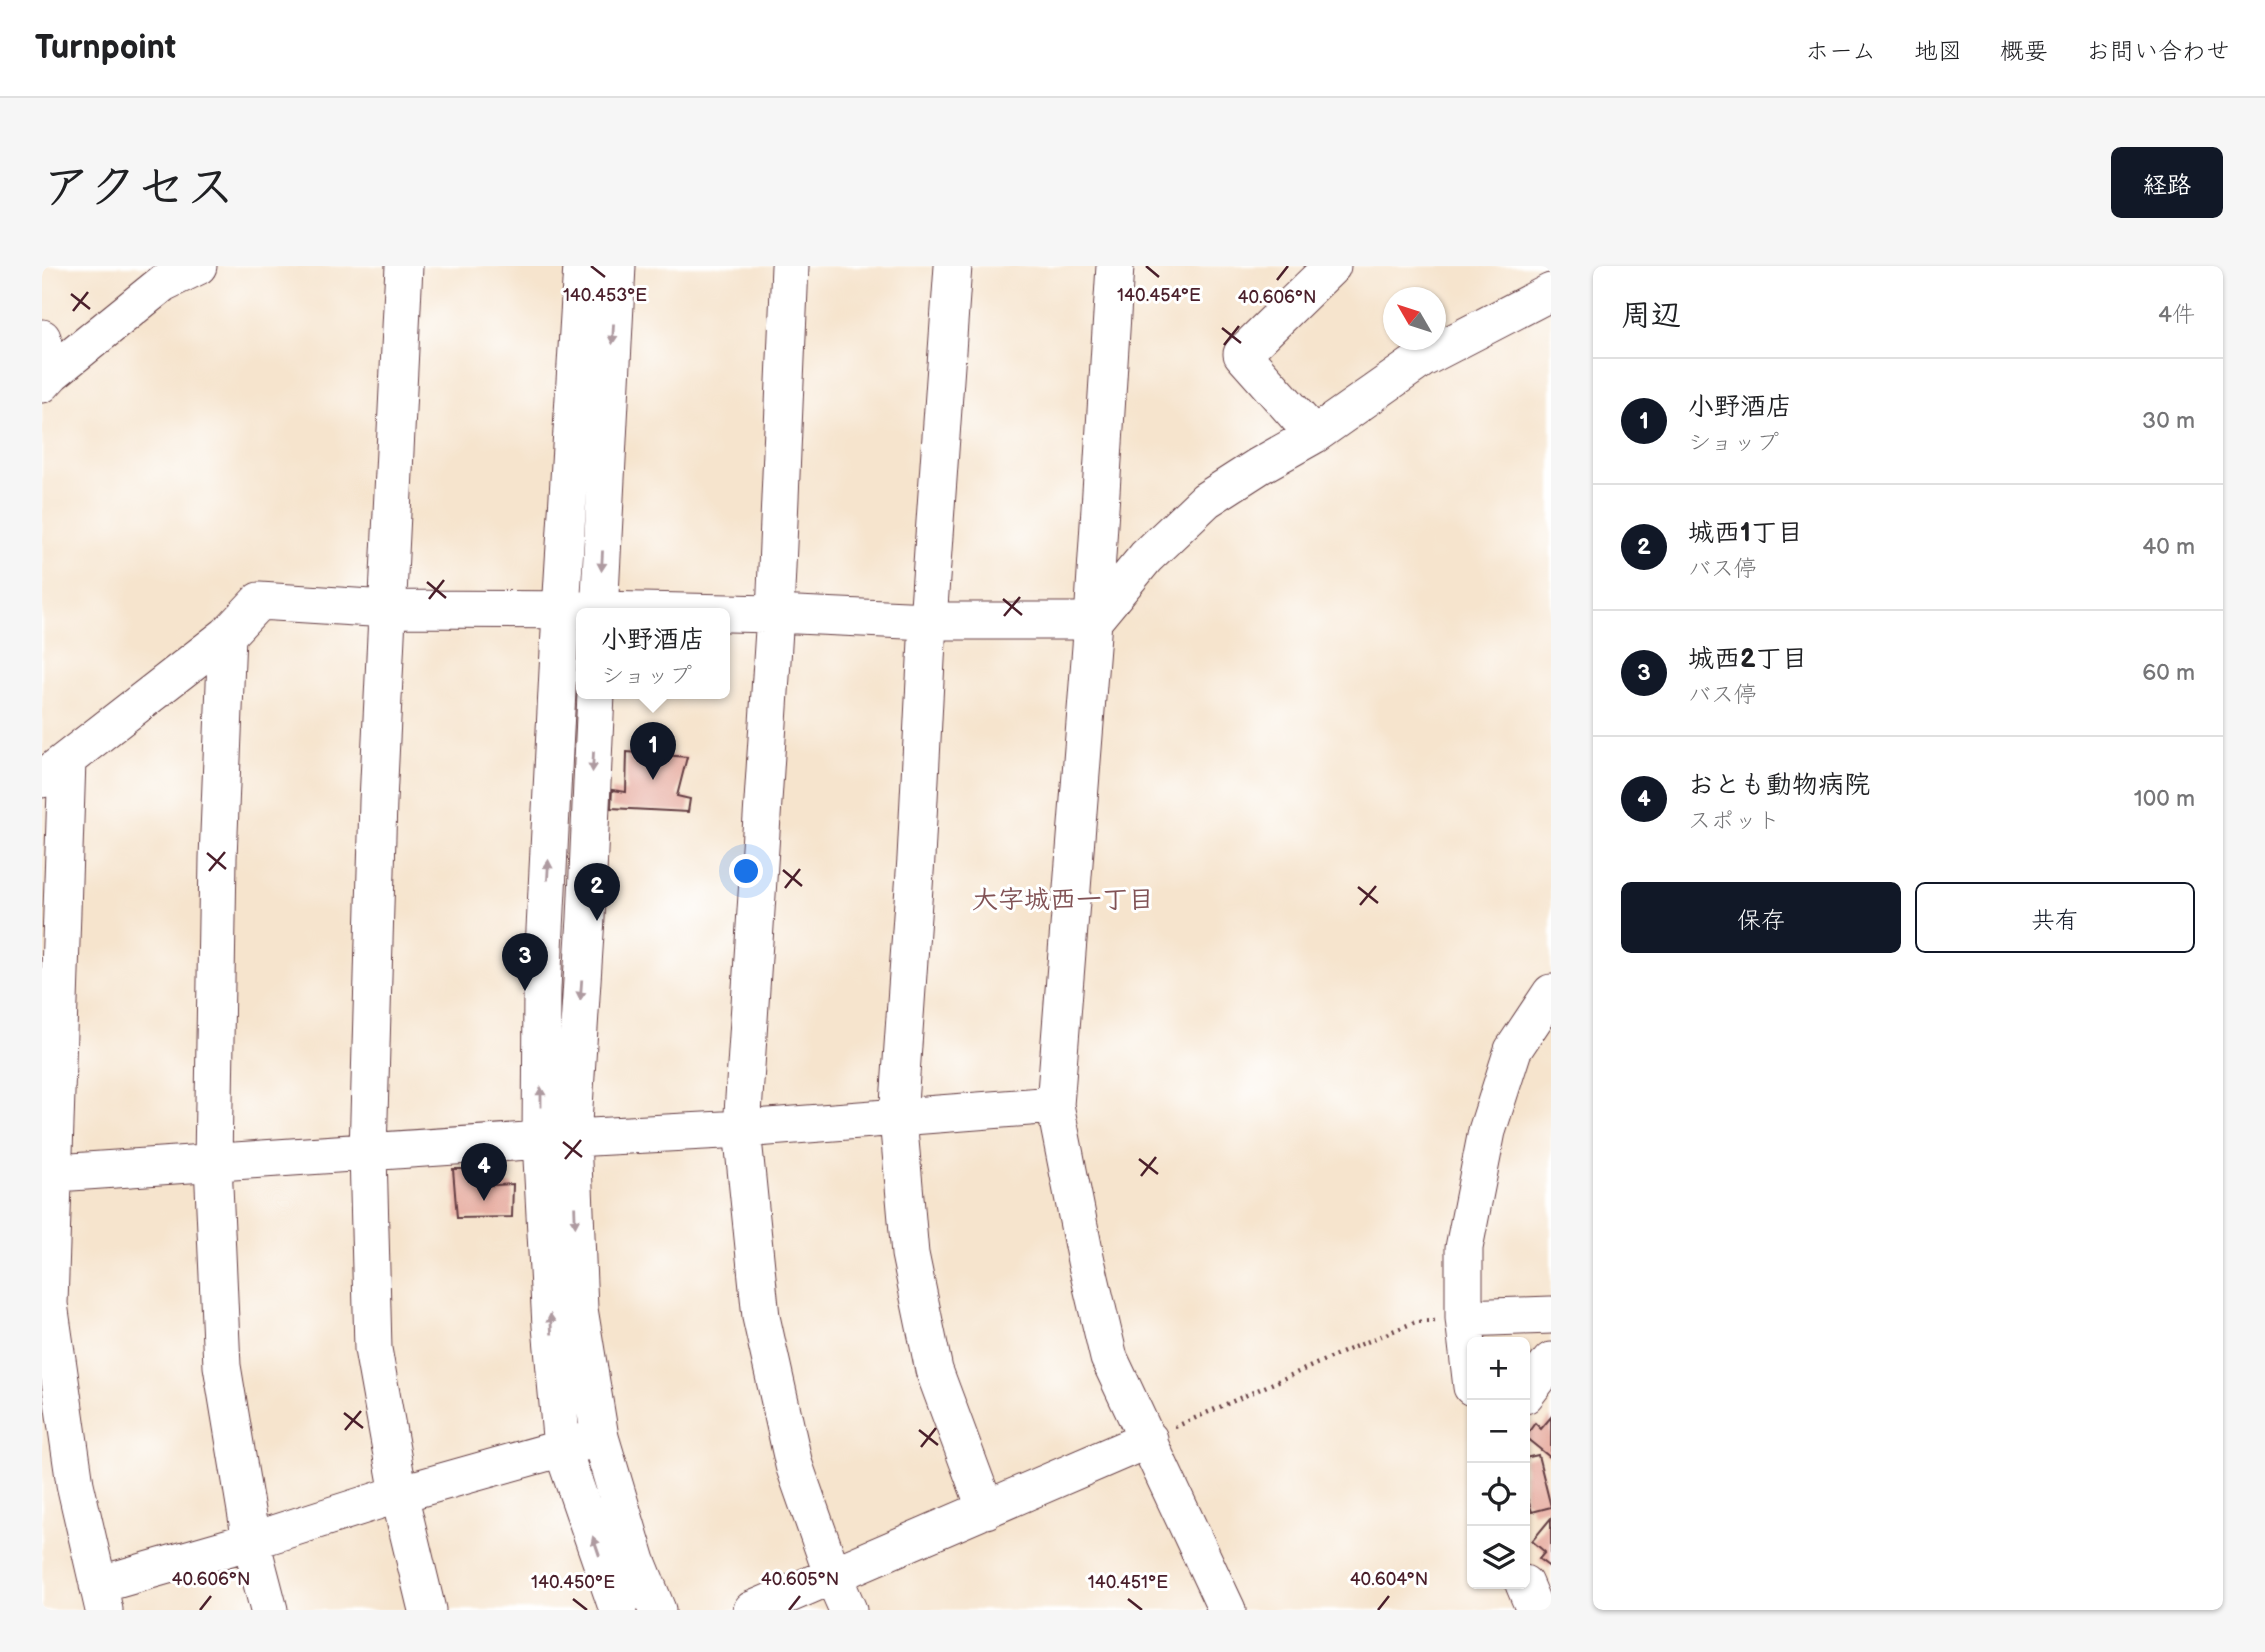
<!DOCTYPE html>
<html lang="ja">
<meta charset="utf-8">
<style>
body{margin:0;font-family:"Balsamiq Sans","Klee One",sans-serif;background:#f6f6f6;color:#202124}
.controls{position:absolute;right:21px;bottom:21px;display:grid;overflow:hidden;border-radius:10px;box-shadow:0 2px 5px #0004}
.controls button{width:63px;height:63px;display:grid;place-items:center;padding:0;border:0;border-bottom:2px solid #e0e0e0;background:#fff;color:#202124;font:35px sans-serif}
.compass{position:absolute;left:1341px;top:21px;width:63px;height:63px;border-radius:50%;background:#fff;box-shadow:0 2px 5px #0004;rotate:309deg}
.you{position:absolute;left:705px;top:606px;width:24px;height:24px;margin:-18px;border:5px solid #fff;border-radius:50%;background:#1a73e8;box-shadow:0 0 0 10px #1a73e833}
.badge{display:grid;place-items:center;width:46px;height:46px;border-radius:50%;background:#111827;color:#fff;font-size:23px;font-weight:700}
.pin{position:absolute;translate:-50% -58px;filter:drop-shadow(0 2px 4px #0008)}
.pin::after{content:'';position:absolute;top:37px;width:24px;height:21px;background:inherit;clip-path:polygon(0 0,100% 0,50% 100%)}
.popup{position:absolute;left:534px;top:342px;width:154px;height:91px;box-sizing:border-box;display:grid;place-content:center;border-radius:10px;background:#fff;filter:drop-shadow(0 2px 5px #0005);font-size:23px;white-space:nowrap;color:#757577}
.popup b{font-size:26px;color:#202124}
.popup::after{content:'';position:absolute;left:50%;top:100%;margin-left:-14px;border:14px solid transparent;border-top-color:#fff}
.list{margin:0;padding:0;list-style:none}
h2{display:flex;justify-content:space-between;align-items:center;height:91px;margin:0;padding:0 28px;font-size:30px}
h2 small{font-size:23px;font-weight:400;color:#757577}
.list li{display:grid;grid-template-columns:46px 1fr auto;gap:21px;align-items:center;box-sizing:border-box;height:126px;padding:0 28px;border-top:2px solid #e0e0e0}
.list b{display:block;font-size:26px;white-space:nowrap}
.list p{margin:0;font-size:23px;white-space:nowrap;color:#757577}
.list em{font-size:23px;font-style:normal;color:#757577}
.actions{display:flex;gap:14px;padding:21px 28px}
.actions a{flex:1;padding:16px 0;border:2px solid #111827;border-radius:10px;text-align:center;font-size:24px;color:#111827}
.actions .main{background:#111827;color:#fff}
.icon{flex:none;width:38px;height:38px;fill:none;stroke:currentColor;stroke-width:2;stroke-linecap:round;stroke-linejoin:round}
.map{position:relative;flex:none;width:1509px;height:1344px;overflow:hidden;border-radius:10px}
header{display:flex;align-items:center;gap:42px;box-sizing:border-box;height:98px;padding:0 35px;background:#fff;border-bottom:2px solid #e0e0e0}
header strong{font-size:33px}
nav{display:flex;gap:38px;margin-inline-start:auto;font-size:24px}
.intro{display:flex;align-items:center;justify-content:space-between;box-sizing:border-box;height:168px;padding:0 42px}
h1{margin:0;font-size:49px}
.button{padding:18px 32px;border-radius:10px;background:#111827;color:#fff;font-size:24px;font-weight:700}
main{display:flex;gap:42px;padding:0 42px}
aside{flex:1;background:#fff;border-radius:10px;box-shadow:0 2px 5px #0004}
.map>svg:first-child{display:block}
.building{fill:#e8b0a4}
.lines{fill:none;stroke-linecap:round;stroke-linejoin:round}
.minor-casing{stroke:#643d43;stroke-width:39}
.path{stroke:#643d43;stroke-width:4.5;stroke-dasharray:2 5;stroke-linecap:butt}
.minor{stroke:#fff;stroke-width:37}
.oneway{fill:#ae9aa0}
.ticks{fill:none;stroke:#4a1f2b;stroke-width:2.5}
.labels{text-anchor:middle;stroke-width:6;stroke-linejoin:round;paint-order:stroke}
.neighbourhood-label{font-size:26px;font-weight:bold;fill:#815255;stroke:#fff}
.ticks-label{font-size:18px;text-anchor:middle;fill:#4a1f2b;stroke:#fff;stroke-width:6;stroke-linejoin:round;paint-order:stroke}
</style>
<header>
<strong>Turnpoint</strong>
<nav><a>ホーム</a><a>地図</a><a>概要</a><a>お問い合わせ</a></nav>
</header>
<div class="intro"><h1>アクセス</h1><a class="button">経路</a></div>
<main>
<div class="map">
<svg width="1509" height="1344" viewBox="0 0 1509 1344">
<rect width="100%" height="100%" fill="#fff"/>
<filter id="ink" filterUnits="userSpaceOnUse"><feTurbulence type="fractalNoise" baseFrequency=".0143" numOctaves="2"/><feDisplacementMap in="SourceGraphic" scale="14" xChannelSelector="R" yChannelSelector="G"/><feConvolveMatrix kernelMatrix="1 2 1 2 8 2 1 2 1" color-interpolation-filters="sRGB"/></filter>
<filter id="wash" filterUnits="userSpaceOnUse"><feTurbulence type="fractalNoise" baseFrequency=".00686" numOctaves="4" result="noise"/><feDisplacementMap in="SourceGraphic" scale="28" xChannelSelector="R" yChannelSelector="G"/><feGaussianBlur stdDeviation="1.57" result="paint"/><feColorMatrix in="noise" values="0 0 0 0 0 0 0 0 0 0 0 0 0 0 0 0 0 1.4 0 .05"/><feComposite in="paint" operator="in"/></filter>
<g filter="url(#wash)">
<rect width="100%" height="100%" fill="#f6e4cd"/>
<g id="blocks">
<path class="building" d="M585,486L645,491L635,530L648,533L646,546L569,542L570,524L584,526Z
M411,903H438L437,920L471,918L470,951L415,952Z
M1509,1151V1192L1483,1171L1493,1157L1499,1163Z
M1496,1189L1509,1241L1490,1246L1486,1234L1483,1235V1192Z
M1509,1252V1302L1497,1293L1503,1286L1490,1275Z"/>
</g>
</g>
<g filter="url(#ink)">
<use href="#blocks" fill-opacity="0" stroke="#643d43" stroke-width="2"/>
<g class="lines">
<defs>
<path id="minor" d="M362,0L336,535L326,886L331,1083L357,1228L385,1344
M540,0L519,345L500,723L499,874L509,1060L520,1182L576,1344
M748,0L733,348L700,863L719,1051L752,1199L791,1310L806,1344
M911,0L886,355L874,592L856,852L868,988L892,1104L944,1244
M0,72L10,107
M0,118L10,107L121,17L156,0
M1272,169L1200,88L1290,0
M557,348L575,0
M185,369L176,592L171,897L180,1100L209,1275L227,1344
M554,428L544,652L530,872L537,1043L558,1171L595,1295L615,1344
M25,494L7,1038L33,1218L62,1344
M0,513L185,369L217,335L345,343L557,344L733,348L886,355H1051L1073,0
M0,908L530,872L700,863L1013,839
M1422,1052L1509,1049
M1430,1121L1422,1052V982L1445,865L1471,784L1509,727
M1483,1129L1509,1095
M1482,1318L1493,1344
M56,1319L209,1275L357,1228L542,1176
M710,1344L1107,1173
M1185,1344L1067,1092L1044,995L1013,839L1051,355L1104,291L1164,234L1217,200L1272,169L1380,93L1509,26"/>
</defs>
<use href="#minor" class="minor-casing"/>
<path class="path" d="M1133,1161L1310,1082L1373,1056L1393,1055"/>
<use href="#minor" class="minor"/>
</g>
<defs><path id="oneway-solid" d="M-6-.8H1V-3.2L6.5 0L1 3.2V.8H-6Z" transform="scale(1.75)"/></defs>
<g class="oneway">
<use href="#oneway-solid" transform="translate(571 68) rotate(93)"/>
<use href="#oneway-solid" transform="translate(560 295) rotate(93)"/>
<use href="#oneway-solid" transform="translate(551 496) rotate(93)"/>
<use href="#oneway-solid" transform="translate(506 604) rotate(-87)"/>
<use href="#oneway-solid" transform="translate(539 724) rotate(94)"/>
<use href="#oneway-solid" transform="translate(499 831) rotate(-90)"/>
<use href="#oneway-solid" transform="translate(533 951) rotate(88)"/>
<use href="#oneway-solid" transform="translate(509 1058) rotate(-94)"/>
<use href="#oneway-solid" transform="translate(554 1280) rotate(-109)"/>
</g>
</g>
<path class="ticks" d="M549,0L563,11M1104,0L1117,11M1235,14L1246,0M29,28L48,43M31,45L46,26M1180,62L1199,77M1182,79L1197,60M385,316L404,332M387,333L402,314M961,333L980,349M962,350L978,331M165,587L184,603M741,604L760,620M167,605L183,586M1316,621L1336,637M743,622L758,603M1318,639L1334,620M521,876L540,891M523,893L539,874M1097,893L1116,908M1099,910L1114,891M302,1147L321,1162M303,1164L319,1145M877,1164L896,1179M879,1181L894,1162M531,1333L545,1344M1086,1333L1100,1344M158,1344L169,1330M747,1344L758,1330M1336,1344L1347,1330"/>
<g class="labels">
<g class="neighbourhood-label">
<text x="1021" y="642">大字城西一丁目</text>
</g>
</g>
<g class="ticks-label">
<text x="563" y="35">140.453°E</text>
<text x="1117" y="35">140.454°E</text>
<text x="1235" y="37">40.606°N</text>
<text x="169" y="1319">40.606°N</text>
<text x="758" y="1319">40.605°N</text>
<text x="1347" y="1319">40.604°N</text>
<text x="531" y="1322">140.450°E</text>
<text x="1086" y="1322">140.451°E</text>
</g>
</svg>
<div class="controls">
<button>+</button>
<button>−</button>
<button><svg class="icon" aria-label="locate" viewBox="0 0 24 24"><circle cx="12" cy="12" r="6"/><path d="M12 2v4M12 18v4M2 12h4M18 12h4"/></svg></button>
<button><svg class="icon" aria-label="layers" viewBox="0 0 24 24"><path d="M12 4l9 5-9 5-9-5zM3 14l9 5 9-5"/></svg></button>
</div>
<svg class="compass" viewBox="-18 -18 36 36"><path d="M0-13l5 13h-10z" fill="#e53935"/><path d="M0 13l5-13h-10z" fill="#757577"/></svg>
<div class="you"></div>
<div class="pin badge" style="left:611px;top:514px">1</div>
<div class="popup"><b>小野酒店</b>ショップ</div>
<div class="pin badge" style="left:555px;top:655px">2</div>
<div class="pin badge" style="left:483px;top:725px">3</div>
<div class="pin badge" style="left:442px;top:935px">4</div>
</div>
<aside>
<h2>周辺<small>4件</small></h2>
<ul class="list">
<li><span class="badge">1</span><div><b>小野酒店</b><p>ショップ</p></div><em>30 m</em></li>
<li><span class="badge">2</span><div><b>城西1丁目</b><p>バス停</p></div><em>40 m</em></li>
<li><span class="badge">3</span><div><b>城西2丁目</b><p>バス停</p></div><em>60 m</em></li>
<li><span class="badge">4</span><div><b>おとも動物病院</b><p>スポット</p></div><em>100 m</em></li>
</ul>
<div class="actions"><a class="main">保存</a><a>共有</a></div>
</aside>
</main>
